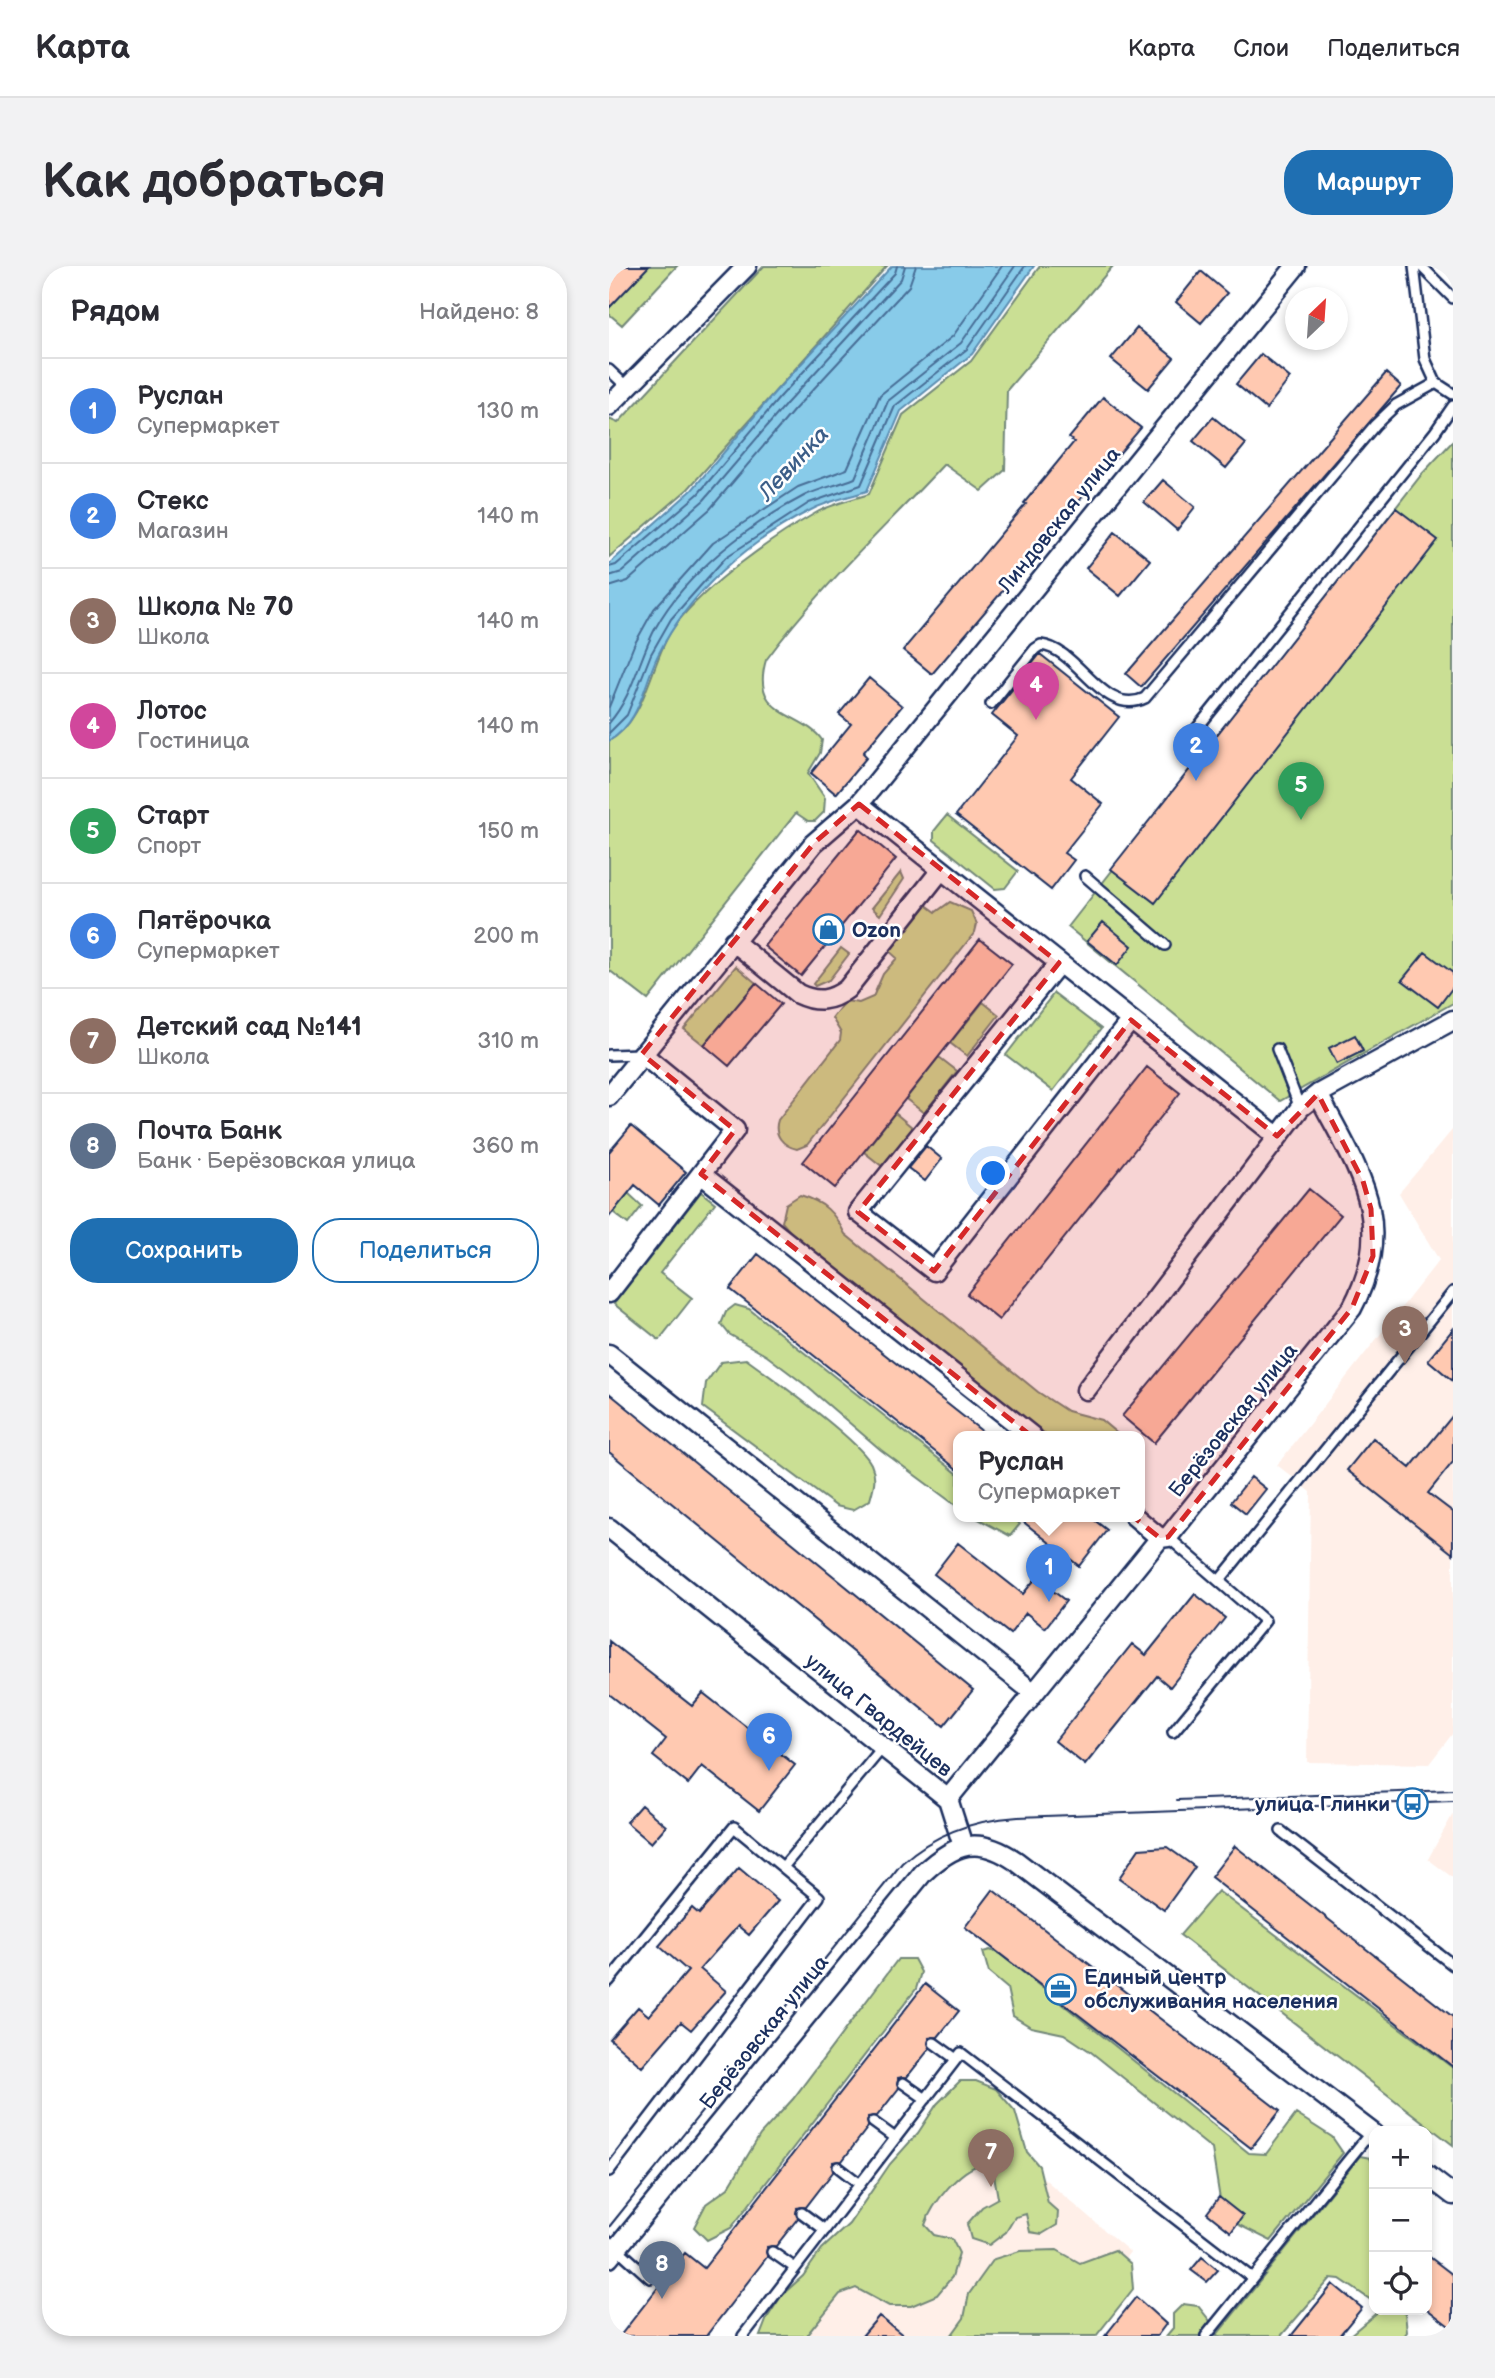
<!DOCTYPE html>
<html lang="ru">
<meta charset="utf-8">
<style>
body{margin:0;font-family:"Balsamiq Sans",sans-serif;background:#f2f2f3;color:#2b2b33}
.controls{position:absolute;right:21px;bottom:21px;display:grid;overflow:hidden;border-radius:14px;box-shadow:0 4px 10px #0003}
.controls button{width:63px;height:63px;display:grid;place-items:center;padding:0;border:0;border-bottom:2px solid #e1e1e2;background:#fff;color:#2b2b33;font:35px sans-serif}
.compass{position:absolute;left:676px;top:21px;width:63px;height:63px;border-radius:50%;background:#fff;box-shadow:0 4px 10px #0003;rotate:25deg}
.you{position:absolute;left:385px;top:908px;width:24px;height:24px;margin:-18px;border:5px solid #fff;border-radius:50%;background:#1a73e8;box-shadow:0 0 0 10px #1a73e833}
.badge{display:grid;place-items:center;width:46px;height:46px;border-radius:50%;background:#1f6fb2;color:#fff;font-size:23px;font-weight:700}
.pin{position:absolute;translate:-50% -58px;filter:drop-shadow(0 2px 4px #0008)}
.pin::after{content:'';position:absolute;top:37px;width:24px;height:21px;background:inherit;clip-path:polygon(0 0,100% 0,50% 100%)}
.popup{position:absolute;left:344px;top:1165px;width:192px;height:91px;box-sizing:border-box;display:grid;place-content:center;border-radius:14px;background:#fff;filter:drop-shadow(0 2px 5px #0005);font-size:23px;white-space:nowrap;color:#7c7c81}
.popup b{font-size:26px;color:#2b2b33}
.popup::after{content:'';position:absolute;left:50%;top:100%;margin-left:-14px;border:14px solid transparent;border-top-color:#fff}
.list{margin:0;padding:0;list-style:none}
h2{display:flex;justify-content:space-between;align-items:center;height:91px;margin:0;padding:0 28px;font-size:30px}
h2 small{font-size:23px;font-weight:400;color:#7c7c81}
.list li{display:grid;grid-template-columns:46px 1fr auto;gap:21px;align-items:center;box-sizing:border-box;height:105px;padding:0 28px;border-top:2px solid #e1e1e2}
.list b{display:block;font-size:26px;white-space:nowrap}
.list p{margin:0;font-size:23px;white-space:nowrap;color:#7c7c81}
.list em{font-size:23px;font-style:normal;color:#7c7c81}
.actions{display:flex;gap:14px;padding:21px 28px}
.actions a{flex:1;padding:16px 0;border:2px solid #1f6fb2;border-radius:28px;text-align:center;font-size:24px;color:#1f6fb2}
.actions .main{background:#1f6fb2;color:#fff}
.icon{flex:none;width:38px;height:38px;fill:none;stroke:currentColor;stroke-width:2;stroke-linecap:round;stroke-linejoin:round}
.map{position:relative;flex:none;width:844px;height:2070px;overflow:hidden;border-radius:28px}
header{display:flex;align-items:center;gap:42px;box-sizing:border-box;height:98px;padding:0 35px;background:#fff;border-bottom:2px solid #e1e1e2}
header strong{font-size:33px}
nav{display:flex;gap:38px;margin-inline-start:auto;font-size:24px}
.intro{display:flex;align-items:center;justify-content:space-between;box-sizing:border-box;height:168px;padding:0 42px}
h1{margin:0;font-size:49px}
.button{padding:18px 32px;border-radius:28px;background:#1f6fb2;color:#fff;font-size:24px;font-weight:700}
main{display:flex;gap:42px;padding:0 42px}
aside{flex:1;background:#fff;border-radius:28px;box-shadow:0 4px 10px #0003}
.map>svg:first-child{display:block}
.built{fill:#ffefe8}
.green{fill:#cadf94;stroke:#728779;stroke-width:2}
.water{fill:#88cbe9;stroke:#5c8db1;stroke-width:2}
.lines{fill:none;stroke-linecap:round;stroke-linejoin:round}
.shore{stroke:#476d96;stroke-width:2}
.building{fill:#ffc9b1;stroke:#1b2f5e;stroke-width:2}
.service-casing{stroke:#1b2f5e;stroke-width:14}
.minor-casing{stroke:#1b2f5e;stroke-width:23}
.service{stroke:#fff;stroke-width:9}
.minor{stroke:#fff;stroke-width:18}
.tram{stroke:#1b2f5e;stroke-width:2}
.marked{fill:#d62828;fill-opacity:0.2;stroke:#d62828;stroke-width:5;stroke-dasharray:14 9;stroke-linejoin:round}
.labels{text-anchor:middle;stroke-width:5;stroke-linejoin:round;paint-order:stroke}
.street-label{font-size:21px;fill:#1b2f5e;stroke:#fff}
.poi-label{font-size:21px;font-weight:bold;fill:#1b2f5e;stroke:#fff;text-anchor:start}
.water-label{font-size:23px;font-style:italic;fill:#3c5e88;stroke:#fff}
</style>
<header>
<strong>Карта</strong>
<nav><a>Карта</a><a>Слои</a><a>Поделиться</a></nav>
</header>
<div class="intro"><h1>Как добраться</h1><a class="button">Маршрут</a></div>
<main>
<aside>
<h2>Рядом<small>Найдено: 8</small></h2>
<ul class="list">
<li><span class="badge" style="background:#3f7fe0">1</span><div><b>Руслан</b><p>Супермаркет</p></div><em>130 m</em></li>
<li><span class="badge" style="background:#3f7fe0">2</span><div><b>Стекс</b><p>Магазин</p></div><em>140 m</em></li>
<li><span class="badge" style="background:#8d6e63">3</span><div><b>Школа № 70</b><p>Школа</p></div><em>140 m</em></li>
<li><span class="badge" style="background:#d1479c">4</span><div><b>Лотос</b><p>Гостиница</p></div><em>140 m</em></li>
<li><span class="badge" style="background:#2e9e5b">5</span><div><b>Старт</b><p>Спорт</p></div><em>150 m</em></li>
<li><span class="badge" style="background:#3f7fe0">6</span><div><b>Пятёрочка</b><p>Супермаркет</p></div><em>200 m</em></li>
<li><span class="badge" style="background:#8d6e63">7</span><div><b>Детский сад №141</b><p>Школа</p></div><em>310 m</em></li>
<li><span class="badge" style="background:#5c6f8a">8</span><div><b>Почта Банк</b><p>Банк · Берёзовская улица</p></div><em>360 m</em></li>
</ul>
<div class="actions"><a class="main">Сохранить</a><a>Поделиться</a></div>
</aside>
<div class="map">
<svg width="844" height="2070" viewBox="0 0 844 2070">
<rect width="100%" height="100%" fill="#fff"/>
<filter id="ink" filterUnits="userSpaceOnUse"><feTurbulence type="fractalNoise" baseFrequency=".0143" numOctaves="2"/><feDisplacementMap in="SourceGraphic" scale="14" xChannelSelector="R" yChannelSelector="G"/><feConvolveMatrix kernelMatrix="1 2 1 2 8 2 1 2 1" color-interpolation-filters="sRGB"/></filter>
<g filter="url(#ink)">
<path class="built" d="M844,863V1467L820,1498L698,1496L702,1226L668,1199L830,994L790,927Z
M844,1548V1612L819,1593Z
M370,1857L521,1986L457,2070H172Z"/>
<path class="green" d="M40,0H68L13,59L0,48V42Z
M155,0H278L79,223L0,291V153L9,157Z
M431,0H504L398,124L396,204L373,225L335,198C275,263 210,322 157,394C140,451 194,446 213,474L211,487L199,507L216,532L215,546L206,555H199L187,547L39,734L0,704V475C40,452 41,391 68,357C97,319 163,272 205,248C221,238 242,234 260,228L294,149L362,95Z
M844,175V737L671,835L459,661L813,208Z
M338,549L409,605L396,622L386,623L325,574V565Z
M292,606L295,613L271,649L263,642Z
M341,636L362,645L368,658L366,666L198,879L188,883C174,880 164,869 169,854L231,774L232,767L223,752L236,735L250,737L264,731L274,708L288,692L279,684L316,638L327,646Z
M232,682L240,688L220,714L206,720L204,718Z
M127,700L147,717L95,779L75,763Z
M445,727L492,763L444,825L397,789Z
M374,736L390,749L358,790L341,777Z
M330,791L348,805L315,847L297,833Z
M286,847L304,862L274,901L255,886Z
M92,926L106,937L51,1007L83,1032L50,1074L5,1038Z
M19,927L33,940L19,958L4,946Z
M191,929C215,936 225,946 236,968L429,1126L458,1145L492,1154L511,1170H439L189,975L173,956L177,938Z
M126,1039L140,1043L349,1208V1241L272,1184L195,1118L158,1090L120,1068L112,1058L117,1046Z
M137,1093C162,1111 250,1174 262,1198C268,1211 265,1220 261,1234L244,1244L227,1240L94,1141L97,1117L112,1096Z
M364,1250H402L411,1258L401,1270Z
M609,1625L844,1802V1879L571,1669Z
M381,1684L391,1688L640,1887L657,1888L687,1848L723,1871L734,1887L662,1975L628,1958L613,1946L603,1883L482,1786L455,1768L422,1761L404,1750L398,1722L380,1707L374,1686Z
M289,1693H305L312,1706L307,1723L122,1962L98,1974L85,1961L97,1938L119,1922L151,1869L184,1833Z
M351,1815H367L387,1823L406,1845L418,1886L430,1900L439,1937L449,1946L448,1959L433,1968L421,1966L417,1948L406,1951L397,1966L380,1979L362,1973L358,1958L373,1941L389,1932L385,1909L373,1898C351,1903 323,1937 316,1959L325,1969L343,1973L350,1987L343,2011L328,2029L302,2040H280L247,2022L231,2028L197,2070H151L158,2052L173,2029L194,2010L213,1983L240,1958L281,1898L309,1867L328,1838Z
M751,1890L761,1892L765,1900V2036L731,2013L722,2012L672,2070H607Z
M448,1984L471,1997L506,1984L522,1998L524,2023L487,2070H342L355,2052L360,2028L385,1993L411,1985Z
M574,2038L589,2040L601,2055L590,2070H557L564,2062V2048Z
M771,2044H791L796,2047L798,2066L795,2070H740Z"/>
<path class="water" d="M283,0H425L363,88L292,145L258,225C240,231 219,235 202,244C140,275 80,326 49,389C34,420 32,456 0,475V298L83,224L166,126Z"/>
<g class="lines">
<path class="shore" d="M0,301L7,299L89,228L171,131L286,7L288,0
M0,310L13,306L95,234L178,137L292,13L296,0
M0,321L19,315L101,243L185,144L300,20L307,0
M0,441L25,379L45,343L104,277L189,221L238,203L271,129L344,70L393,0
M0,457C24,430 30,392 47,361C77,307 141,258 195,230C211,222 230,219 246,212L279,135L352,77L406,0
M0,467L18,449L42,388L62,353L117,291L200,237L252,219L286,140L358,83L416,0"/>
</g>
<path class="building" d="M0,0H40L0,42Z
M592,5L618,27L592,57L567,36Z
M528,62L565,92L539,123L502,93Z
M652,88L681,112L657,143L627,118Z
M777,107L792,120L532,421L517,408Z
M494,131L532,162L323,408L294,384L417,238L415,237L465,176L460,172Z
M604,151L637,178L617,202L584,175Z
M554,214L586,241L568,264L535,236Z
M787,242L829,274L546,637L502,603Z
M506,266L541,294L511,330L477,302Z
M431,388L510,451L462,512L494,538L455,587L465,594L442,624L347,549L409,470L383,449Z
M260,412L293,440L254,487L258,491L227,528L202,507L242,458L230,448Z
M251,563L287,593L192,710L155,680Z
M494,656L523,680L508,699L478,675Z
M371,673L403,698L226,922L194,896Z
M816,686L844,707V721L829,741L793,714Z
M147,717L172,738L120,800L95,779Z
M746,769L754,785L728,798L720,782Z
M538,801L571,827L390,1054L358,1028Z
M22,860L77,906L50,939L26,919L0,951V886Z
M317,880L333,893L316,915L299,902Z
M700,923L732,949L545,1177L513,1150Z
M149,988L379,1170H349V1204L121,1023Z
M844,1063V1115L819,1094Z
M0,1127L364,1424L335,1460L0,1186Z
M844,1149V1196L819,1227L844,1246V1288L738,1204L764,1172L801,1202Z
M642,1211L657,1223L637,1248L622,1236Z
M407,1250H480L498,1264L470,1300Z
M349,1277L414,1328L427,1312L457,1335L436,1362L417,1347L401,1368L325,1308Z
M586,1328L616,1352L561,1421L548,1410L476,1499L446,1475L523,1378L537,1389Z
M0,1375L83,1440L94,1427L186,1499L150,1545L93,1500L79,1518L44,1490L57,1473L0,1428Z
M32,1539L57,1560L42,1577L17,1556Z
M626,1580L844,1751V1801L602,1611Z
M558,1581L586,1601L555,1644L510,1612L530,1583Z
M130,1602L169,1635L140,1669L129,1660L91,1703L117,1725L82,1764L72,1756L33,1801L1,1773L29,1741L40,1750L79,1705L50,1680L83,1642L90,1648Z
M384,1624L671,1845L642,1882L356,1661Z
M316,1718L350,1745L329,1771L320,1772L321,1782L298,1811L289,1812L290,1822L268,1850L259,1851V1861L233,1895L224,1896V1906L197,1941L188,1942L189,1952L167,1980L158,1981V1991L97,2070H11L76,1987L95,2002Z
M610,1931L634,1950L622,1966L598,1947Z
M818,1989L844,2009V2063L818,2043Z
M593,1991L609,2004L598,2016L582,2004Z
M724,2018L753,2042L730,2070H682Z
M527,2031L557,2058L548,2070H496Z
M270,2050L295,2070H253Z"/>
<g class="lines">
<defs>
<path id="service" d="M805,0L816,93L827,117L844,128
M812,0L844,32
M0,104L18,121
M382,438L426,383L432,379C470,383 494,452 536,432L766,159L787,139L827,117
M581,471L826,166L844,140
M476,610L556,679
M668,783L691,842
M0,789L32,788
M559,1271L656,1355L564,1466
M610,1315L844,1026
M672,1565L844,1699
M174,1601L274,1481
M0,1715L125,1561L210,1631L0,1905
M325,1777L347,1793
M294,1817L317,1833
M264,1856L286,1872
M229,1901L251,1918
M193,1947L216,1964
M0,1975L41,2012
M163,1986L186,2002
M134,2070L352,1787L643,2012
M597,2070L762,1866"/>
<path id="minor" d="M0,140L138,0
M250,538L668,870
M124,675L189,728C208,737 222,735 238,723L332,604
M450,697L249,946L325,1005L522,754
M0,830L205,577L250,538L687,0
M92,908L423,1170
M0,1027L126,864L33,788
M0,1088L425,1427
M477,1124L691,842L709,828L844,754
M525,1250L551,1272
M0,1262L339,1533L354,1580
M339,1533L551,1272L559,1271L743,1042C789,956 749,905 709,828
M818,1909L844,1929
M0,1992L314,1607C346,1577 369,1569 407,1595L765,1868"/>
</defs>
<use href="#service" class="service-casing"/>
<use href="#minor" class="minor-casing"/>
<use href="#service" class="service"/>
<use href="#minor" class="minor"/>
<path class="tram" d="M568,1534L844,1524
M0,1961L293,1597C326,1567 365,1554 409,1551L844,1535"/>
</g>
</g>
<path class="marked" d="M250,538L450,697L249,946L325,1005L522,754L668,870L709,828L754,915L762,943L764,990L743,1042L559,1271L551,1272L92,908L126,864L33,788L205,577Z"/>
<defs>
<symbol id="shop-ring" viewBox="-11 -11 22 22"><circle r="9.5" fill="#fff" stroke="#1f6fb2" stroke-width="1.5"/><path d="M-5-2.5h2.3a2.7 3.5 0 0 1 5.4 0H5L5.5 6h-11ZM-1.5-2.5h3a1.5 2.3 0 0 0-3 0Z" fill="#1f6fb2"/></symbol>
<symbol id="bus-ring" viewBox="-11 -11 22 22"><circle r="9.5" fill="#fff" stroke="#1f6fb2" stroke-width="1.5"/><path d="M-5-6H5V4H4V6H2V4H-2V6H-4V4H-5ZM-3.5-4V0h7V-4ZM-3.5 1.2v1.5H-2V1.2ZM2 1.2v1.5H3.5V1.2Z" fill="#1f6fb2"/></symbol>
<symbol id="office-ring" viewBox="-11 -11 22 22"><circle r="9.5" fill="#fff" stroke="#1f6fb2" stroke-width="1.5"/><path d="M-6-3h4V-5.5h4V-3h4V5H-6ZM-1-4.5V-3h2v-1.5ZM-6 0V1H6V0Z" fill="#1f6fb2"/></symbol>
</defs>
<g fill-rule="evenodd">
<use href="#shop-ring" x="202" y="646" width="35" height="35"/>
<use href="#bus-ring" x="786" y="1520" width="35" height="35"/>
<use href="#office-ring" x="434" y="1706" width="35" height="35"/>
</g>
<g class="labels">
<g class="street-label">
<text transform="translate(450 254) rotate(-51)" y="7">Линдовская улица</text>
<text transform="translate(624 1154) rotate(-51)" y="7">Берёзовская улица</text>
<text transform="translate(270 1449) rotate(39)" y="7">улица Гвардейцев</text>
<text transform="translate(155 1766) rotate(-51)" y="7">Берёзовская улица</text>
</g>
<g class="poi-label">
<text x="243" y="671">Ozon</text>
<text x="781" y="1545" text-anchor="end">улица Глинки</text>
<text x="475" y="1718">Единый центр<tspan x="475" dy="24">обслуживания населения</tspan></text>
</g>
<g class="water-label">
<text transform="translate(184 197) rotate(-47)" y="8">Левинка</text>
</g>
</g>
</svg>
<div class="controls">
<button>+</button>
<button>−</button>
<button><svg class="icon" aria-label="locate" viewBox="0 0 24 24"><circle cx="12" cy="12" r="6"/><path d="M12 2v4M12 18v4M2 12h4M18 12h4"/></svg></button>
</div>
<svg class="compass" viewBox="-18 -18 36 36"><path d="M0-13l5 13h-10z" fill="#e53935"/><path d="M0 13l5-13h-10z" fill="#7c7c81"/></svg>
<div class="you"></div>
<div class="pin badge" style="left:440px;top:1336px;background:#3f7fe0">1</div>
<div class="popup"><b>Руслан</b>Супермаркет</div>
<div class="pin badge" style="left:587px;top:515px;background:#3f7fe0">2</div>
<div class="pin badge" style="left:796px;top:1098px;background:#8d6e63">3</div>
<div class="pin badge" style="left:427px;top:454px;background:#d1479c">4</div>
<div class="pin badge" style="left:692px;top:554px;background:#2e9e5b">5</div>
<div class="pin badge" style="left:160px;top:1505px;background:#3f7fe0">6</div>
<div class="pin badge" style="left:382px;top:1921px;background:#8d6e63">7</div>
<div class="pin badge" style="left:53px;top:2033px;background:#5c6f8a">8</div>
</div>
</main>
